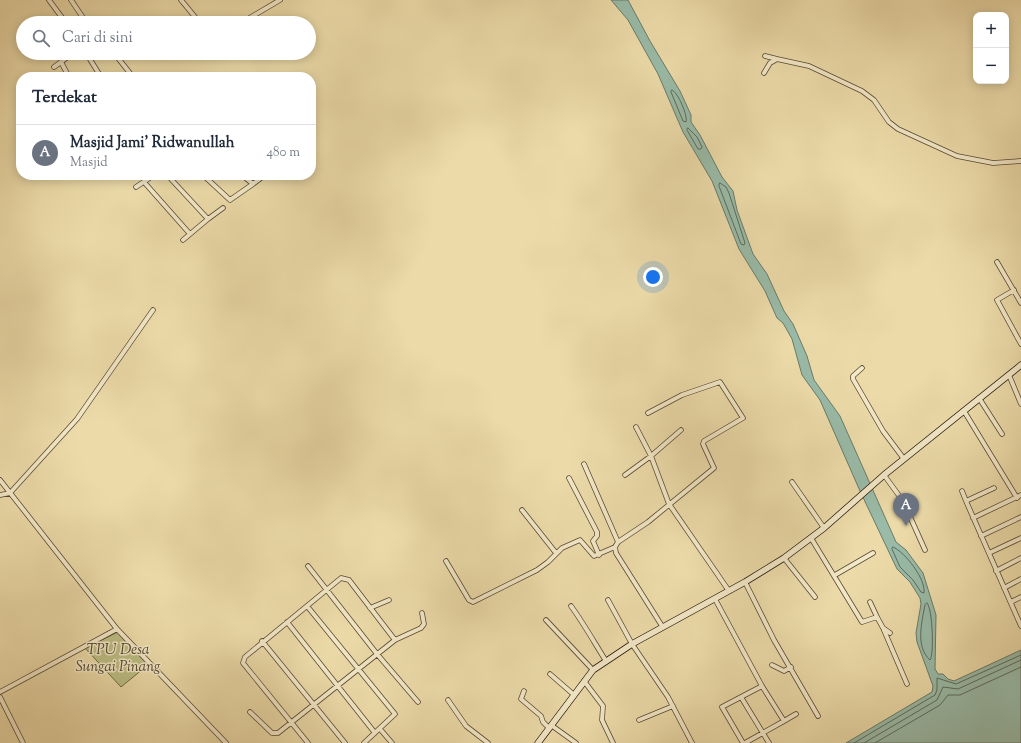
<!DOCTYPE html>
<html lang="id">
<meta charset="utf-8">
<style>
body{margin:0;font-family:"Sorts Mill Goudy",serif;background:#f2f2f3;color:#1f2937}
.controls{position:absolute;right:12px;top:12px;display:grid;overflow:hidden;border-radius:8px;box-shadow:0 2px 10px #0003}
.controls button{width:36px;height:36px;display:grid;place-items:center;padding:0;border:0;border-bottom:1px solid #e0e1e3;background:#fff;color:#1f2937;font:20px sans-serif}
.you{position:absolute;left:653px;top:277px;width:14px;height:14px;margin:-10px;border:3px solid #fff;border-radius:50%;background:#1a73e8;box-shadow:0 0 0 6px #1a73e833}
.badge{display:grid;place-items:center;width:26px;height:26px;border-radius:50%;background:#b45309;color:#fff;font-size:13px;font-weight:700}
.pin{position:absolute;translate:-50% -33px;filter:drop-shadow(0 1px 2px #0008)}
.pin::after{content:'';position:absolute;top:21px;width:14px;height:12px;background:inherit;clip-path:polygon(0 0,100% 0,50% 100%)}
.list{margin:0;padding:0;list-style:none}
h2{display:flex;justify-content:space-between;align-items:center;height:52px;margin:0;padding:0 16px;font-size:17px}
h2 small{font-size:13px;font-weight:400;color:#747a83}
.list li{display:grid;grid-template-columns:26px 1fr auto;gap:12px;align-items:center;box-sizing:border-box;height:56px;padding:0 16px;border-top:1px solid #e0e1e3}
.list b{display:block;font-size:15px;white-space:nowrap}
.list p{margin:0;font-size:13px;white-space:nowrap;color:#747a83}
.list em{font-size:13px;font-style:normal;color:#747a83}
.icon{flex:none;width:22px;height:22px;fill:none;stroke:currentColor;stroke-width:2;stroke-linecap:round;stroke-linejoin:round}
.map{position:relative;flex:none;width:1021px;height:743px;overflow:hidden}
.search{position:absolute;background:#fff;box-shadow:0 2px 10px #0003;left:16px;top:16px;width:300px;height:44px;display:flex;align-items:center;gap:10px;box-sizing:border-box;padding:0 14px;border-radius:22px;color:#747a83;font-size:15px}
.panel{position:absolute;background:#fff;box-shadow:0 2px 10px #0003;left:16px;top:72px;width:300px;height:108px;border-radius:16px}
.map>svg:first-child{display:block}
.green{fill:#bcbf85;stroke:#706c4a}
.water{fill:#99bba8;stroke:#6a7a6a}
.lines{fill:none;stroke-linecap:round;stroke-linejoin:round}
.shore{stroke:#5e6a5b;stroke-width:1}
.street-casing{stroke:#564935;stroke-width:5.5}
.secondary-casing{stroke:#24180e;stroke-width:7}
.street{stroke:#f3e8c7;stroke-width:4}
.secondary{stroke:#f3e8c7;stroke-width:5.5}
.labels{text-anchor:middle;stroke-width:3;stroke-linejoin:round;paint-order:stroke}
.park-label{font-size:15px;font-style:italic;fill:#524a32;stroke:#f3e8c7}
</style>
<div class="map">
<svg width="1021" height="743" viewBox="0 0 1021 743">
<rect width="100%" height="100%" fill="#ecdba9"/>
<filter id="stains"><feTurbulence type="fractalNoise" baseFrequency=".005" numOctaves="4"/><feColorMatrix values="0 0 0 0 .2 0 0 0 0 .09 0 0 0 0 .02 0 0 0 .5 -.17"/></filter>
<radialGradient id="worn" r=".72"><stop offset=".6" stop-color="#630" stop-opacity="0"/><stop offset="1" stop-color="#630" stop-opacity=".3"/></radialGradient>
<path class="green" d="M118,632L149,664L121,687L85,648Z"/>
<path class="water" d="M611,0H628L650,41L680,91L691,115V122L700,135L722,177L733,191L737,210L753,254L767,274L784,311L793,324L807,356L814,380L840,416L896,542L906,550L923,573L936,615L935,669L938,674H943L948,679L954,681L1021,650V743H846L932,692L933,686L917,642L916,633L921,604L920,598L910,582L897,569L860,491L820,400L802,375L792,339L783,323L777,318L765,291L739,249L712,181L683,132L658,74L628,20Z"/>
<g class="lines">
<path class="shore" d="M672,90C678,92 688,116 686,122L683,121L671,92Z
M688,128L697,137L702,147L701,149H698L687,130Z
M720,183L726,187L729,193L745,243L744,245L741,244L719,186Z
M893,547C905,552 926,579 924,593L921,592L913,580L900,567L892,549Z
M927,603C933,609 934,656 930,660C915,647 922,621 925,605Z
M854,743L935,695L937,690V678L956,684L1021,655
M864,743L937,700L943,687L958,689L1021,660
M875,743L940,705L948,695H960L1021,667"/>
<defs>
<path id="street" d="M49,0L66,23
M71,0L86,22
M181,0L200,23
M241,23L280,0
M86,53L101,77
M114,53L133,77
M765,56L777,59
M89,58L102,53
M54,67L61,62
M764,73L770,63L777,59L809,66L862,91L874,100L889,122L898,129L957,156L993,163L1021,161
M69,77L61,62L73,53
M150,77H152
M203,175L230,200L253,184
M242,175L253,184L265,175
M169,177L208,219L223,208
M144,182L190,234
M136,187L154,175
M183,240L208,219
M997,262L1021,303
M1014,290L997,300L1021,344
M862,368L853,376V379L883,431L904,459
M1009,375L1021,404
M979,398L1002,434
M964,411L1017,498
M648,413L682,395L720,382L743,418L704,441L703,444L714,468L648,522L618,542L615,547L616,553L662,626
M636,427L651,456L669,504L729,591
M584,464L618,542
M625,475L651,456L681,430
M884,475L903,501L925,550
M569,478L597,532V536L593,541L599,555
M0,480L117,629L226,743
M792,482L824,528
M994,488L966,501L1021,626
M962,491L966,501
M0,495L10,493L77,419L153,310
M522,510L556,553
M973,518L1021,495
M981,536L1021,517
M811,538L862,622L877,617L883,628L890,633
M989,553L1021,538
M784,558L815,597
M446,561L469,600L473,602L537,570L548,562L562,548L580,540L594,556L615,547
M308,566L377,654L418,702
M996,571L1021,558
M835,575L873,553
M745,582L774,640L818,716
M1004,588L1021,579
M715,599L762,686L784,721L745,743
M608,600L632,644L668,697L692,743
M870,602L877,617
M1011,602L1021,597
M307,606L395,714L364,743
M571,606C584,624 594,642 606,661
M370,608L389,600
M546,620L593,670
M287,622L375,733
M883,628L907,684
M262,641L345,743
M772,665L784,671L791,667
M550,674L573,694
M584,681L603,706L602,720L613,743
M524,691L521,699L541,716L543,722L549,728
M0,692L117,629
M0,697L23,743
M741,697L769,743
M448,700L466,726L488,743
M250,712L272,733H278L395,640L421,628L424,624L422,613
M639,720L673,706
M784,721L796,714
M551,725L576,743
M380,729L392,743
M308,743L243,663L245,657L341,578L349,580L395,640
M743,743L722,707L762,686"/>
<path id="secondary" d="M538,743L593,670L632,644L745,582L784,558L824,528L884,475L1021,365"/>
</defs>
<use href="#street" class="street-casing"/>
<use href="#secondary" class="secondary-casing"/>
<use href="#street" class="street"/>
<use href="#secondary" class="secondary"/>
</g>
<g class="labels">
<g class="park-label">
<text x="118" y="654">TPU Desa<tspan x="118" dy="17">Sungai Pinang</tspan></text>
</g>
</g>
<rect width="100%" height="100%" filter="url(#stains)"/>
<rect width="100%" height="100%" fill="url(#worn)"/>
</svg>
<div class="controls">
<button>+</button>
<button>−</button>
</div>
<div class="you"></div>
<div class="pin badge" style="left:906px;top:526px;background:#6b7280">A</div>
<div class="search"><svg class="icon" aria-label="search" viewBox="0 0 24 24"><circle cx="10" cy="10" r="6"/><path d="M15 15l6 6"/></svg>Cari di sini</div>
<section class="panel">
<h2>Terdekat<small></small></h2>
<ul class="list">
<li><span class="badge" style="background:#6b7280">A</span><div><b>Masjid Jami' Ridwanullah</b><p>Masjid</p></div><em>480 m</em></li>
</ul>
</section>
</div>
